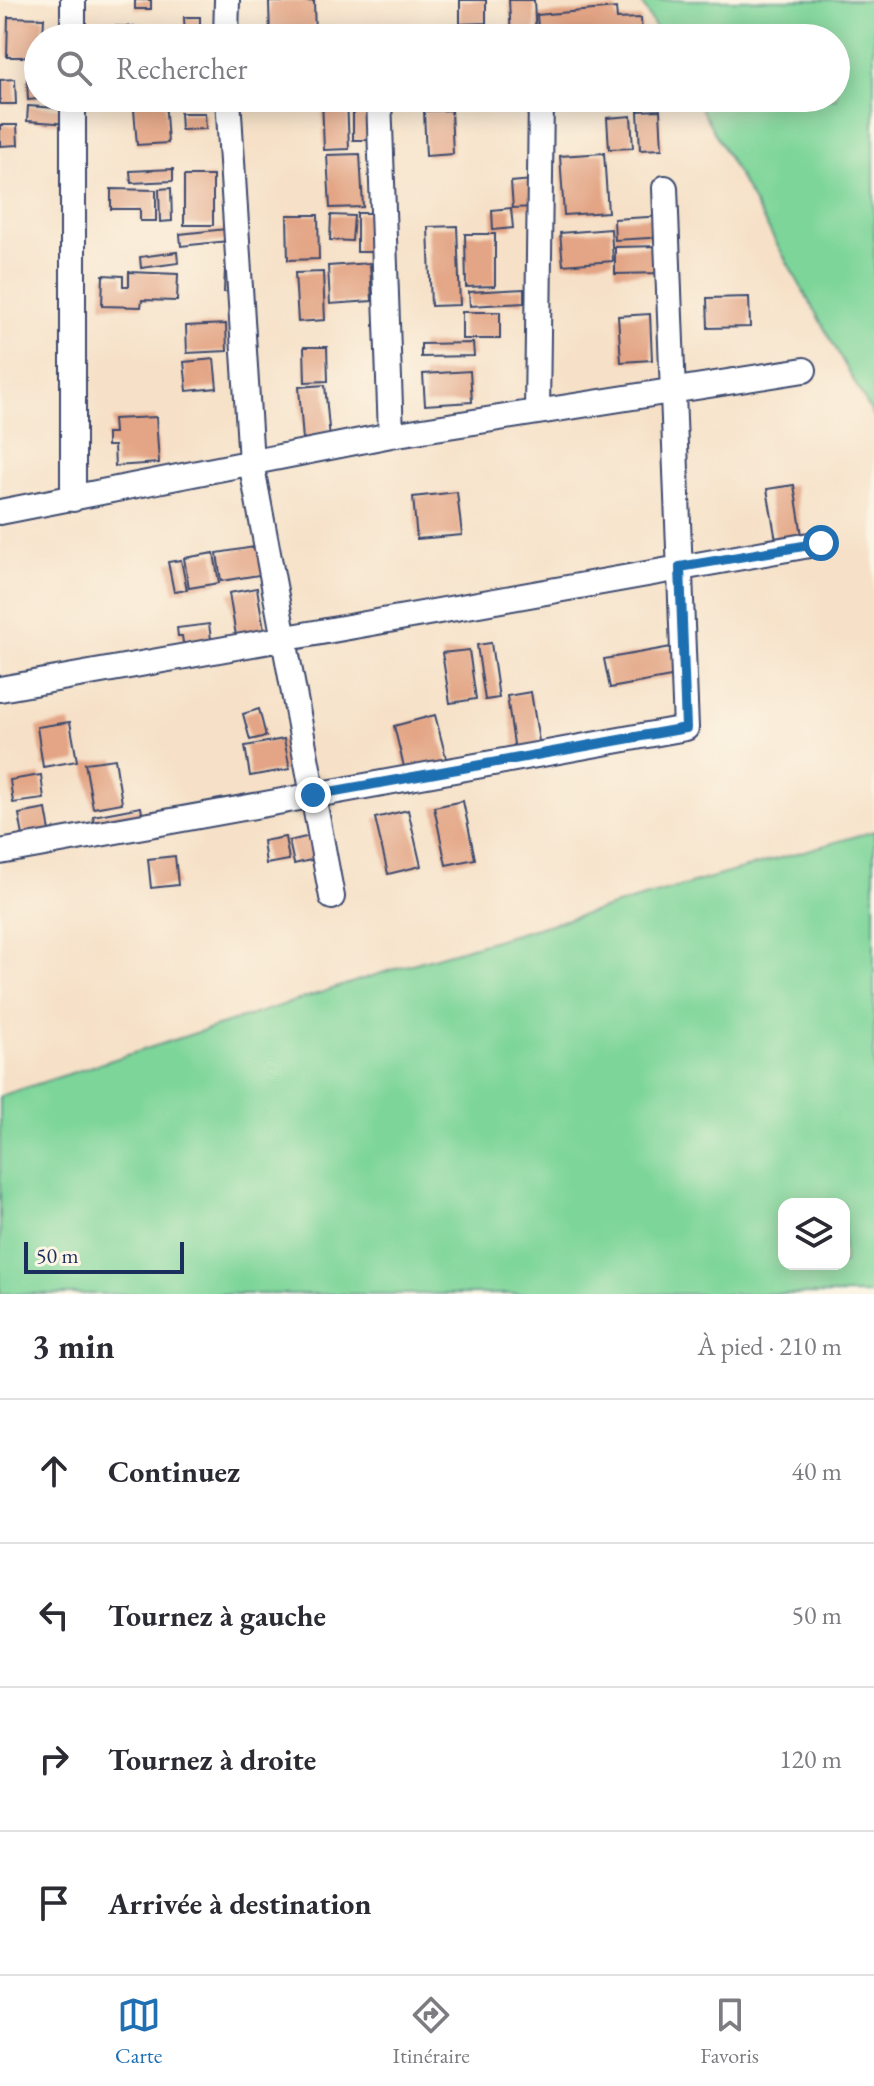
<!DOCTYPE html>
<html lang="fr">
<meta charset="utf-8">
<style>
body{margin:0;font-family:"EB Garamond",serif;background:#f2f2f3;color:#2b2b33}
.controls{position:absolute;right:24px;bottom:24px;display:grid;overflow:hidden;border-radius:16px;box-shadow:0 4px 20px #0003}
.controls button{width:72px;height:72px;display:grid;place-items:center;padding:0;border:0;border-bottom:2px solid #e1e1e2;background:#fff;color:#2b2b33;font:40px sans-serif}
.scale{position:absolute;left:24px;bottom:20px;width:160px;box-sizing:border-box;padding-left:8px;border:4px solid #1b2f5e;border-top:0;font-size:22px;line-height:28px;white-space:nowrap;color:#1b2f5e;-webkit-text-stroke:6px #fcf5e5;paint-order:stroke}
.stop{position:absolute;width:24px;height:24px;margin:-18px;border:6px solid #1f6fb2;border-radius:50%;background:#fff}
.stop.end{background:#1f6fb2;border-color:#fff;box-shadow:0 2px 8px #0008}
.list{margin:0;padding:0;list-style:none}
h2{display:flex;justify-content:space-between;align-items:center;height:104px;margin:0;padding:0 32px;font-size:34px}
h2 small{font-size:26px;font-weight:400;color:#7c7c81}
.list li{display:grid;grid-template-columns:52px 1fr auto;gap:24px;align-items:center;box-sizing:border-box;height:144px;padding:0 32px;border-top:2px solid #e1e1e2}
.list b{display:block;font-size:30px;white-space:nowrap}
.list em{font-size:26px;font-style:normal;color:#7c7c81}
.icon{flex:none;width:44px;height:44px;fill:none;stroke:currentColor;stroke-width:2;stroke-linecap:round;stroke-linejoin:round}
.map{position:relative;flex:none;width:874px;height:1294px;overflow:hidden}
.search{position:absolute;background:#fff;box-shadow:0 4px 20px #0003;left:24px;right:24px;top:24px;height:88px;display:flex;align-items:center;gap:20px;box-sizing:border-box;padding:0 28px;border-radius:44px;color:#7c7c81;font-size:30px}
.sheet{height:680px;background:#fff}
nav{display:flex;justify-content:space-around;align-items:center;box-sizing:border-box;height:112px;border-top:2px solid #e1e1e2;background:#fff;font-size:22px;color:#7c7c81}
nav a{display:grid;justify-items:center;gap:4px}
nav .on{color:#1f6fb2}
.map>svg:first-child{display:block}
.green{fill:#7dd599;stroke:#4c827c;stroke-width:2;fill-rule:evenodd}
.building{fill:#e3a585}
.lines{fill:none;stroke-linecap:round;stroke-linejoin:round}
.street-casing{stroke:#3c4a6e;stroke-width:28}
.street{stroke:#fff;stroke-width:24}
.route{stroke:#1f6fb2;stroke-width:10}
</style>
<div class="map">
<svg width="874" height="1294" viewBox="0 0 874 1294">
<rect width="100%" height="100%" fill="#fcf5e5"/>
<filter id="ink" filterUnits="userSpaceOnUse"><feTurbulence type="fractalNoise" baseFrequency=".0125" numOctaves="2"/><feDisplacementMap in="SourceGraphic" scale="16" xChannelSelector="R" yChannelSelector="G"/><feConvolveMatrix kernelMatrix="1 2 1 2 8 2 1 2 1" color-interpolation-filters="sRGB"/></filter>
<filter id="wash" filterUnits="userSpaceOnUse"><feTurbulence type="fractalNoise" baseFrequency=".006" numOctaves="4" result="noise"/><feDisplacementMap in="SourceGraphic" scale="32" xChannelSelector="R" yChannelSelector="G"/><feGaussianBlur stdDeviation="1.8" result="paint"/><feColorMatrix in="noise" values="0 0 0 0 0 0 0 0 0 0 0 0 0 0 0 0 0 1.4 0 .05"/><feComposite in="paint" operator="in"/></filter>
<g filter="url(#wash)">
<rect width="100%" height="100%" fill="#f6e1c8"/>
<path class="green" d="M640,0H874V417L695,98H836V38H661Z
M874,831V1294H0V1096L391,970ZM784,1204H844V1264H784Z"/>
<g id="blocks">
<path class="building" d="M135,0H151V9H135Z
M460,0H486V23L460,24Z
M509,0H534L536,38H511Z
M314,1L315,38H270L269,2Z
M616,8L617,19L641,18L642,36L539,38L537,15Z
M8,17L44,18L43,38H38V57H7Z
M184,17H200V38H185Z
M108,26L138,27V38H108Z
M38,78V99L28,100L27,79Z
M15,79L16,104H0V80Z
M133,98H165L168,143L137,145Z
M188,98H205V106H188Z
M322,98H347L349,149L324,150Z
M353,98H376V140H353Z
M28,106L71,109L70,124L27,121Z
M451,110L453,154L426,156L424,111Z
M660,110L662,149L640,150L638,111Z
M180,113H205L206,129L181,130Z
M631,116L633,148L609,149L607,118Z
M0,125H17L18,145L0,146Z
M604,153L608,212L564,215L560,156Z
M360,154L363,207L330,208L327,155Z
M173,169V181L131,183L130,171Z
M184,176H213V225H184Z
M532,180L534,207L513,208L511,182Z
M171,188L172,221L160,222L159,189Z
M111,189L156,190V221H140V209H111Z
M511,208L513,228L493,230L492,210Z
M357,213H372L384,252H357Z
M287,215H318L319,259L288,260Z
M331,215L354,216L352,241L330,240Z
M665,216L666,237L615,240L614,219Z
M457,226L460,305L431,306L428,227Z
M226,229L228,241L181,246L180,234Z
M611,229L613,261L563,265L560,233Z
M465,234H495V286L466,287Z
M662,246V273L615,274V247Z
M177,252L178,263L141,268L140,257Z
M370,263L372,301L330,304L328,266Z
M225,269H242L241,293L224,292Z
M129,272L178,274L177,301L142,300L141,307L102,306L103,275L123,276V286H129Z
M323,272L325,320L298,322L295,273Z
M524,289V303L470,306L469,292Z
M749,297L750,327L708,328L707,298Z
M462,312H500V339H462Z
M650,314L652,360L621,362L618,316Z
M226,324L227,351L187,353L186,326Z
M473,343L474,356L421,357V344Z
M304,347H327L328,381L305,382Z
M214,359L217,388L187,391L184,362Z
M470,371L472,402L425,405L423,374Z
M325,385L330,439L303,441L299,387Z
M156,417L159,463L115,466L114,446H107V433H114L113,419Z
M794,485L804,548L778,552L767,489Z
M457,492L462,535L417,539L413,497Z
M273,544L278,572L221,581L217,553Z
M214,553L219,583L189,588L184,558Z
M181,560L187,590L174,592L168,562Z
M257,588L266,643L238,648L229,593Z
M209,624L213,654L184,649L182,636H178L177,628Z
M491,643L499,698L485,700L477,645Z
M688,644L693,673L610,688L604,659Z
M469,650L476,699L450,703L442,653Z
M531,692L541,754L516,758L507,696Z
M259,709L266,736L250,740L243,714Z
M435,715L449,769L407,779L394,726Z
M70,722L77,761L43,767L37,727Z
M284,739L290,769L250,776L245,746Z
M115,759L122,803L93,808L85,763Z
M41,775L44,799L13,803L10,780Z
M463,801L475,859L446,865L434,807Z
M141,807L144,826L96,835L93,816Z
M46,809L52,843L25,847L19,814Z
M408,810L421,866L388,874L375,818Z
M327,832L332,855L294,864L289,841Z
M285,837L289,860L266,864L263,841Z
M175,856L178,885L151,888L148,859Z"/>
</g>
</g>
<g filter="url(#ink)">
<use href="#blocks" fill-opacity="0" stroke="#3c4a6e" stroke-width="2"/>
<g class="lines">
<defs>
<path id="street" d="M73,38V0
M226,38L227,0
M73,98V499
M228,98L251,462L332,897
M379,98L391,435
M537,412L541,98
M0,512L391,435L804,370
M0,689L821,543
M0,852L686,728L665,188"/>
</defs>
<use href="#street" class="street-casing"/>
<use href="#street" class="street"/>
</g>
</g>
<g class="lines" filter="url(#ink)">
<path class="route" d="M313,795L686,728L680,567L821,543"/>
</g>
</svg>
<div class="controls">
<button><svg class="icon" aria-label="layers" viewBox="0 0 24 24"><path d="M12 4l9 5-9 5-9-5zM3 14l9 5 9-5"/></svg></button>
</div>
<div class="scale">50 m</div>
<div class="stop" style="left:821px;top:543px"></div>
<div class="stop end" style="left:313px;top:795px"></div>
<div class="search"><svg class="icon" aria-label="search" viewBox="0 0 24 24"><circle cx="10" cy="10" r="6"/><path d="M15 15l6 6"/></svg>Rechercher</div>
</div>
<section class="sheet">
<h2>3 min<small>À pied · 210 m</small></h2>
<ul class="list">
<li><svg class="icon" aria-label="ahead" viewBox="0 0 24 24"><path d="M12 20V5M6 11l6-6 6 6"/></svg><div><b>Continuez</b></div><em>40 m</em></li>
<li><svg class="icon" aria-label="left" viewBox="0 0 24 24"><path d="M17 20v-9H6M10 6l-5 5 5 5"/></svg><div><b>Tournez à gauche</b></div><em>50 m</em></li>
<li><svg class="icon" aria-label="right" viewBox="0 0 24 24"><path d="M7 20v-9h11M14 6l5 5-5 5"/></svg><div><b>Tournez à droite</b></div><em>120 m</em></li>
<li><svg class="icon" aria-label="arrive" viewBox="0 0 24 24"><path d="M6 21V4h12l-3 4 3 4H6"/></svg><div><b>Arrivée à destination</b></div></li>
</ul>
</section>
<nav>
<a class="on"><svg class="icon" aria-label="map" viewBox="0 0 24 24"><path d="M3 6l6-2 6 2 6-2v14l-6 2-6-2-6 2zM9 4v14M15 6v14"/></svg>Carte</a>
<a><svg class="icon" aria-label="directions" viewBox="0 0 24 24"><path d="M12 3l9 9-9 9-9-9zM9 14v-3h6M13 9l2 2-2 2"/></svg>Itinéraire</a>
<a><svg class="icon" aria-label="saved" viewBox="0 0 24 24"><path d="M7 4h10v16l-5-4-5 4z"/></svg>Favoris</a>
</nav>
